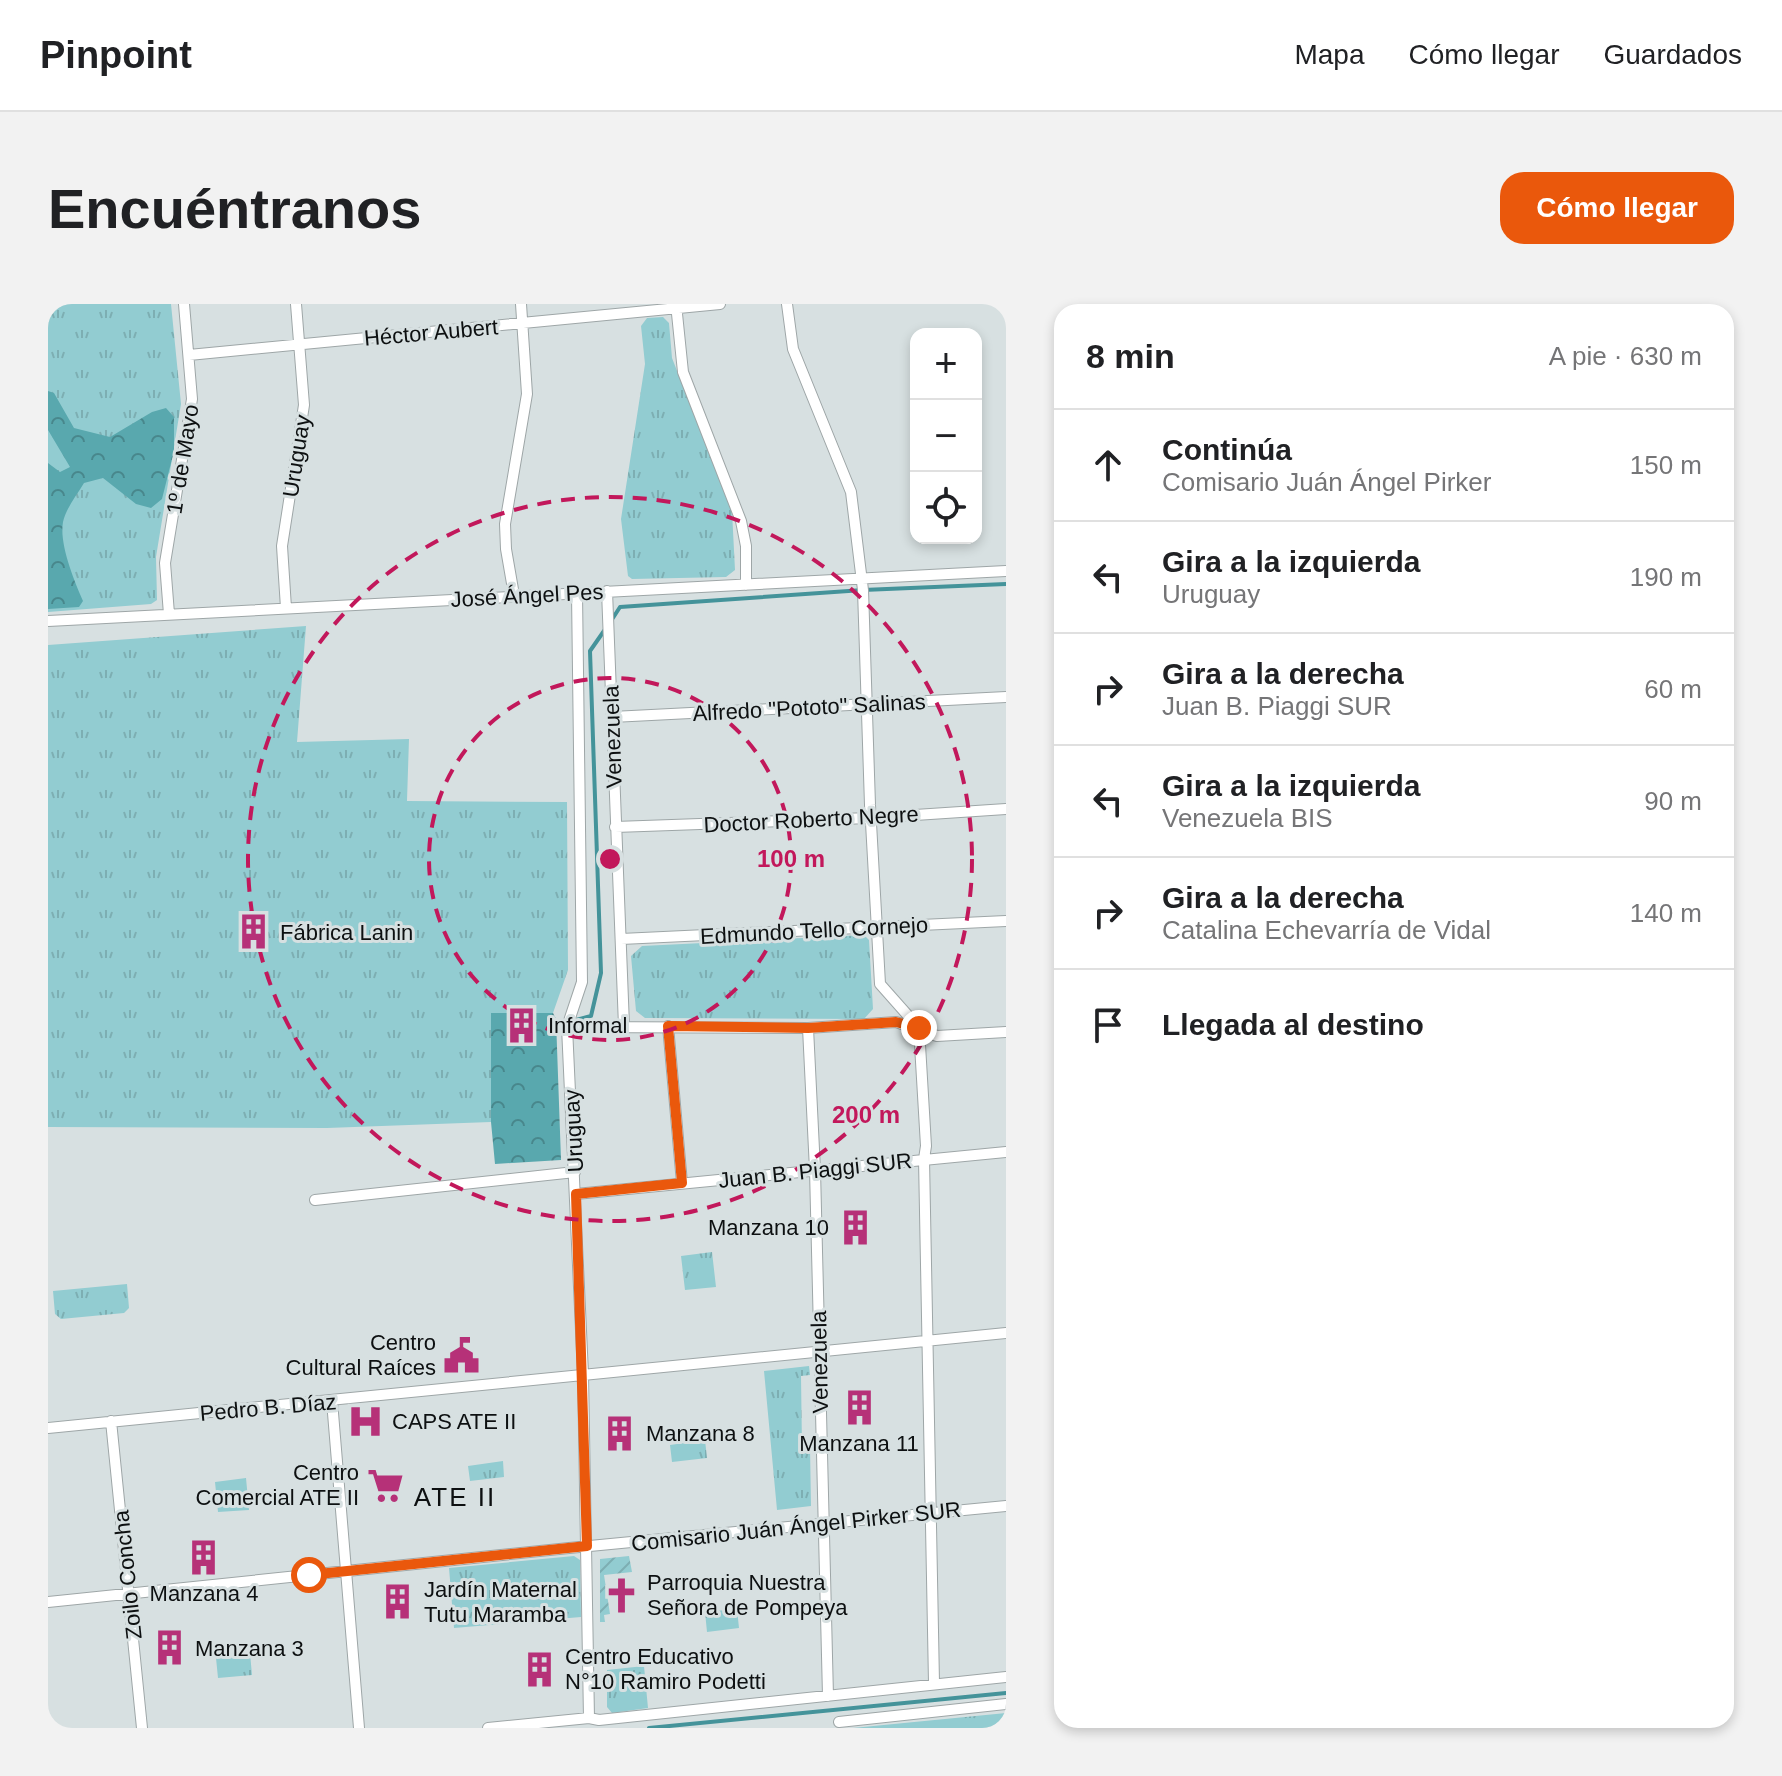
<!DOCTYPE html>
<html lang="es">
<meta charset="utf-8">
<style>
body{margin:0;font-family:Arial,sans-serif;background:#f2f2f2;color:#202124}
.controls{position:absolute;right:24px;top:24px;display:grid;overflow:hidden;border-radius:16px;box-shadow:0 4px 12px #0003}
.controls button{width:72px;height:72px;display:grid;place-items:center;padding:0;border:0;border-bottom:2px solid #e0e0e0;background:#fff;color:#202124;font:40px sans-serif}
.stop{position:absolute;width:24px;height:24px;margin:-18px;border:6px solid #ea580c;border-radius:50%;background:#fff}
.stop.end{background:#ea580c;border-color:#fff;box-shadow:0 2px 8px #0008}
.list{margin:0;padding:0;list-style:none}
h2{display:flex;justify-content:space-between;align-items:center;height:104px;margin:0;padding:0 32px;font-size:34px}
h2 small{font-size:26px;font-weight:400;color:#757577}
.list li{display:grid;grid-template-columns:52px 1fr auto;gap:24px;align-items:center;box-sizing:border-box;height:112px;padding:0 32px;border-top:2px solid #e0e0e0}
.list b{display:block;font-size:30px;white-space:nowrap}
.list p{margin:0;font-size:26px;white-space:nowrap;color:#757577}
.list em{font-size:26px;font-style:normal;color:#757577}
.icon{flex:none;width:44px;height:44px;fill:none;stroke:currentColor;stroke-width:2;stroke-linecap:round;stroke-linejoin:round}
.map{position:relative;flex:none;width:958px;height:1424px;overflow:hidden;border-radius:24px}
header{display:flex;align-items:center;gap:48px;box-sizing:border-box;height:112px;padding:0 40px;background:#fff;border-bottom:2px solid #e0e0e0}
header strong{font-size:38px}
nav{display:flex;gap:44px;margin-inline-start:auto;font-size:28px}
.intro{display:flex;align-items:center;justify-content:space-between;box-sizing:border-box;height:192px;padding:0 48px}
h1{margin:0;font-size:56px}
.button{padding:20px 36px;border-radius:24px;background:#ea580c;color:#fff;font-size:28px;font-weight:700}
main{display:flex;gap:48px;padding:0 48px}
aside{flex:1;background:#fff;border-radius:24px;box-shadow:0 4px 12px #0003}
.map>svg:first-child{display:block}
.grass{fill:url(#grass-tufts)}
.forest{fill:url(#forest-crowns)}
.garden{fill:url(#garden-furrows)}
.lines{fill:none;stroke-linecap:round;stroke-linejoin:round}
.stream{stroke:#44939a;stroke-width:4}
.street-casing{stroke:#9ea6a7;stroke-width:12}
.street{stroke:#fff;stroke-width:10}
.route{stroke:#ea580c;stroke-width:10}
.ring{fill:none;stroke:#c2185b;stroke-width:4;stroke-dasharray:14 10}
.labels{text-anchor:middle;stroke-width:6;stroke-linejoin:round;paint-order:stroke}
.street-label{font-size:22px;fill:#0d1011;stroke:#d7e0e1}
.poi-label{font-size:22px;fill:#0d1011;stroke:#d7e0e1;text-anchor:start}
.quarter-label{font-size:26px;letter-spacing:2px;fill:#0d1011;stroke:#d7e0e1}
.centre{fill:#c2185b;stroke:#d7e0e1;stroke-width:4}
.ring-label{font-size:24px;text-anchor:middle;font-weight:bold;fill:#c2185b;stroke:#d7e0e1;stroke-width:6;stroke-linejoin:round;paint-order:stroke}
</style>
<header>
<strong>Pinpoint</strong>
<nav><a>Mapa</a><a>Cómo llegar</a><a>Guardados</a></nav>
</header>
<div class="intro"><h1>Encuéntranos</h1><a class="button">Cómo llegar</a></div>
<main>
<div class="map">
<svg width="958" height="1424" viewBox="0 0 958 1424">
<defs>
<pattern id="grass-tufts" width="24" height="20" patternUnits="userSpaceOnUse" patternTransform="scale(2)"><rect width="24" height="20" fill="#92ccd1"/><path d="M3 7l-1-3M5 7V3M7 7l1-3M15 17l-1-3M17 17v-4M19 17l1-3" fill="none" stroke="#7daeb2"/></pattern>
<pattern id="forest-crowns" width="20" height="18" patternUnits="userSpaceOnUse" patternTransform="scale(2)"><rect width="20" height="18" fill="#59a8ae"/><path d="M2 6a3 3 0 1 1 6 0M12 15a3 3 0 1 1 6 0" fill="none" stroke="#48878c"/></pattern>
<pattern id="garden-furrows" width="10" height="10" patternUnits="userSpaceOnUse" patternTransform="scale(2)"><rect width="10" height="10" fill="#92ccd1"/><path d="M-1 1l2-2M0 10L10 0M9 11l2-2" fill="none" stroke="#7daeb2"/></pattern>
</defs>
<rect width="100%" height="100%" fill="#d7e0e1"/>
<path class="grass" d="M0,0H123L133,100L108,253L109,296L103,300L0,308Z
M615,13L621,19L624,54L684,207L687,266L678,273L584,275L580,272L573,215L597,60L593,22L599,14Z
M258,322L249,438L361,435L359,497L519,498L520,666L505,709L443,710V818L279,824L0,823V341Z
M816,631L821,636L825,705L816,715L597,714L588,707L583,652L594,642Z
M664,948L668,983L637,986L633,952Z
M79,980L81,1004L76,1009L13,1015L7,1010L5,987Z
M761,1062L762,1071L753,1072L754,1144L762,1143L763,1202L729,1206L716,1067Z
M657,1136L659,1154L624,1158L622,1141Z
M455,1157L456,1173L422,1177L420,1162Z
M198,1174L201,1206L170,1208L167,1178Z
M526,1252L532,1256L533,1313L406,1324L401,1264Z
M689,1305L691,1324L659,1328L657,1308Z
M202,1349L204,1371L170,1374L168,1354Z
M596,1362L600,1404L564,1409L559,1403V1366Z
M958,1409V1424H805Z"/>
<path class="forest" d="M0,87L6,89L26,124L62,133L104,108L118,104L126,113V147L114,195L103,204L88,200L55,174L36,179C29,191 18,204 15,218C11,240 26,276 35,297L31,303L0,305V159L12,168L22,163L0,126Z
M443,709H505L508,715L513,856L447,860L443,818Z"/>
<path class="garden" d="M581,1252L584,1268L556,1271L562,1310L556,1311L557,1318H552V1255Z"/>
<g class="lines">
<path class="stream" d="M563,317L572,303L815,286L958,280
M528,716L543,712L553,669L542,347L558,324
M601,1424L958,1389"/>
<defs>
<path id="street" d="M628,0L635,68L693,217L698,242V281
M739,0L745,45L803,188L815,286L822,501L832,680L871,724L878,842L876,855L886,1379
M141,51L672,0
M559,287L576,722
M529,289L534,678L519,723L535,1070L541,1414
M466,291L458,245L457,220L479,90L473,0
M238,304L234,242L256,101L248,0
M121,310L117,259L144,95L136,0
M0,317L958,267
M564,413L958,393
M567,523L822,514L958,505
M573,635L958,617
M620,722L634,879
M519,723L760,724L848,718L889,732L958,728
M760,724L767,866L780,1392
M528,890L958,848
M267,896L527,868
M284,1097L311,1424
M63,1117L94,1424
M0,1124L958,1029
M0,1298L521,1244L958,1202
M791,1418L958,1400
M440,1424L541,1414L551,1416L958,1373"/>
</defs>
<use href="#street" class="street-casing"/>
<use href="#street" class="street"/>
</g>
<g class="lines">
<path class="route" d="M261,1271L539,1242L528,890L634,879L620,722L760,724L848,718L871,724"/>
</g>
<g class="ring">
<circle cx="562" cy="555" r="181"/>
<circle cx="562" cy="555" r="362"/>
</g>
<defs>
<symbol id="building-bare" viewBox="-9 -9 18 18"><path d="M-4-6H4V6H1V3H-1V6H-4ZM-2.5-4.3h1.7v1.8h-1.7ZM.8-4.3h1.7v1.8H.8ZM-2.5-1h1.7V.8h-1.7ZM.8-1h1.7V.8H.8Z" fill="#b63178" stroke="#d7e0e1" stroke-width="2.5" paint-order="stroke"/></symbol>
<symbol id="civic-bare" viewBox="-9 -9 18 18"><path d="M-.6-6.5H3V-4.5H.6V-3L4-1V1h2V6H-6V1h2V-1L-.6-3ZM-1.2 2.5V6h2.4V2.5Z" fill="#b63178" stroke="#d7e0e1" stroke-width="2.5" paint-order="stroke"/></symbol>
<symbol id="hospital-bare" viewBox="-9 -9 18 18"><path d="M-5-5h3v3.5h4V-5h3V5h-3V1.5h-4V5h-3Z" fill="#b63178" stroke="#d7e0e1" stroke-width="2.5" paint-order="stroke"/></symbol>
<symbol id="supermarket-bare" viewBox="-9 -9 18 18"><path d="M-6-5.5h2.5l.6 2H6L4.5 2H-2.5L-4.4-4H-6ZM-1.5 3.2a1.3 1.3 0 1 0 .1 0ZM3 3.2a1.3 1.3 0 1 0 .1 0Z" fill="#b63178" stroke="#d7e0e1" stroke-width="2.5" paint-order="stroke"/></symbol>
<symbol id="church-bare" viewBox="-9 -9 18 18"><path d="M-1.2-6h2.4v3.5h3.3v2.4h-3.3V6h-2.4V-.1h-3.3v-2.4h3.3Z" fill="#b63178" stroke="#d7e0e1" stroke-width="2.5" paint-order="stroke"/></symbol>
</defs>
<g fill-rule="evenodd">
<use href="#building-bare" x="180" y="602" width="51" height="51"/>
<use href="#building-bare" x="448" y="696" width="51" height="51"/>
<use href="#building-bare" x="782" y="898" width="51" height="51"/>
<use href="#civic-bare" x="388" y="1026" width="51" height="51"/>
<use href="#building-bare" x="786" y="1078" width="51" height="51"/>
<use href="#hospital-bare" x="292" y="1092" width="51" height="51"/>
<use href="#building-bare" x="546" y="1104" width="51" height="51"/>
<use href="#supermarket-bare" x="312" y="1156" width="51" height="51"/>
<use href="#building-bare" x="130" y="1228" width="51" height="51"/>
<use href="#church-bare" x="548" y="1266" width="51" height="51"/>
<use href="#building-bare" x="324" y="1272" width="51" height="51"/>
<use href="#building-bare" x="96" y="1318" width="51" height="51"/>
<use href="#building-bare" x="466" y="1340" width="51" height="51"/>
</g>
<g class="labels">
<g class="street-label">
<text transform="translate(383 28) rotate(-5)" y="8">Héctor Aubert</text>
<text transform="translate(248 152) rotate(-81)" y="8">Uruguay</text>
<text transform="translate(134 155) rotate(-81)" y="8">1º de Mayo</text>
<text transform="translate(479 291) rotate(-3)" y="8">José Ángel Pes</text>
<text transform="translate(761 403) rotate(-3)" y="8">Alfredo "Pototo" Salinas</text>
<text transform="translate(564 433) rotate(-92)" y="8">Venezuela</text>
<text transform="translate(763 515) rotate(-3)" y="8">Doctor Roberto Negre</text>
<text transform="translate(766 626) rotate(-3)" y="8">Edmundo Tello Cornejo</text>
<text transform="translate(525 827) rotate(-93)" y="8">Uruguay</text>
<text transform="translate(767 866) rotate(-6)" y="8">Juan B. Piaggi SUR</text>
<text transform="translate(771 1058) rotate(-91)" y="8">Venezuela</text>
<text transform="translate(220 1103) rotate(-5)" y="8">Pedro B. Díaz</text>
<text transform="translate(748 1222) rotate(-6)" y="8">Comisario Juán Ángel Pirker SUR</text>
<text transform="translate(79 1271) rotate(-96)" y="8">Zoilo Concha</text>
</g>
<g class="poi-label">
<text x="232" y="636">Fábrica Lanin</text>
<text x="500" y="729">Informal</text>
<text x="781" y="931" text-anchor="end">Manzana 10</text>
<text x="388" y="1046" text-anchor="end">Centro<tspan x="388" dy="25">Cultural Raíces</tspan></text>
<text x="344" y="1125">CAPS ATE II</text>
<text x="598" y="1137">Manzana 8</text>
<text x="811" y="1147" text-anchor="middle">Manzana 11</text>
<text x="311" y="1176" text-anchor="end">Centro<tspan x="311" dy="25">Comercial ATE II</tspan></text>
<text x="599" y="1286">Parroquia Nuestra<tspan x="599" dy="25">Señora de Pompeya</tspan></text>
<text x="376" y="1293">Jardín Maternal<tspan x="376" dy="25">Tutu Maramba</tspan></text>
<text x="156" y="1297" text-anchor="middle">Manzana 4</text>
<text x="147" y="1352">Manzana 3</text>
<text x="517" y="1360">Centro Educativo<tspan x="517" dy="25">N°10 Ramiro Podetti</tspan></text>
</g>
<g class="quarter-label">
<text x="407" y="1202">ATE II</text>
</g>
</g>
<circle cx="562" cy="555" r="12" class="centre"/>
<g class="ring-label">
<text x="743" y="563">100 m</text>
<text x="818" y="819">200 m</text>
</g>
</svg>
<div class="controls">
<button>+</button>
<button>−</button>
<button><svg class="icon" aria-label="locate" viewBox="0 0 24 24"><circle cx="12" cy="12" r="6"/><path d="M12 2v4M12 18v4M2 12h4M18 12h4"/></svg></button>
</div>
<div class="stop" style="left:261px;top:1271px"></div>
<div class="stop end" style="left:871px;top:724px"></div>
</div>
<aside>
<h2>8 min<small>A pie · 630 m</small></h2>
<ul class="list">
<li><svg class="icon" aria-label="ahead" viewBox="0 0 24 24"><path d="M12 20V5M6 11l6-6 6 6"/></svg><div><b>Continúa</b><p>Comisario Juán Ángel Pirker</p></div><em>150 m</em></li>
<li><svg class="icon" aria-label="left" viewBox="0 0 24 24"><path d="M17 20v-9H6M10 6l-5 5 5 5"/></svg><div><b>Gira a la izquierda</b><p>Uruguay</p></div><em>190 m</em></li>
<li><svg class="icon" aria-label="right" viewBox="0 0 24 24"><path d="M7 20v-9h11M14 6l5 5-5 5"/></svg><div><b>Gira a la derecha</b><p>Juan B. Piaggi SUR</p></div><em>60 m</em></li>
<li><svg class="icon" aria-label="left" viewBox="0 0 24 24"><path d="M17 20v-9H6M10 6l-5 5 5 5"/></svg><div><b>Gira a la izquierda</b><p>Venezuela BIS</p></div><em>90 m</em></li>
<li><svg class="icon" aria-label="right" viewBox="0 0 24 24"><path d="M7 20v-9h11M14 6l5 5-5 5"/></svg><div><b>Gira a la derecha</b><p>Catalina Echevarría de Vidal</p></div><em>140 m</em></li>
<li><svg class="icon" aria-label="arrive" viewBox="0 0 24 24"><path d="M6 21V4h12l-3 4 3 4H6"/></svg><div><b>Llegada al destino</b></div></li>
</ul>
</aside>
</main>
